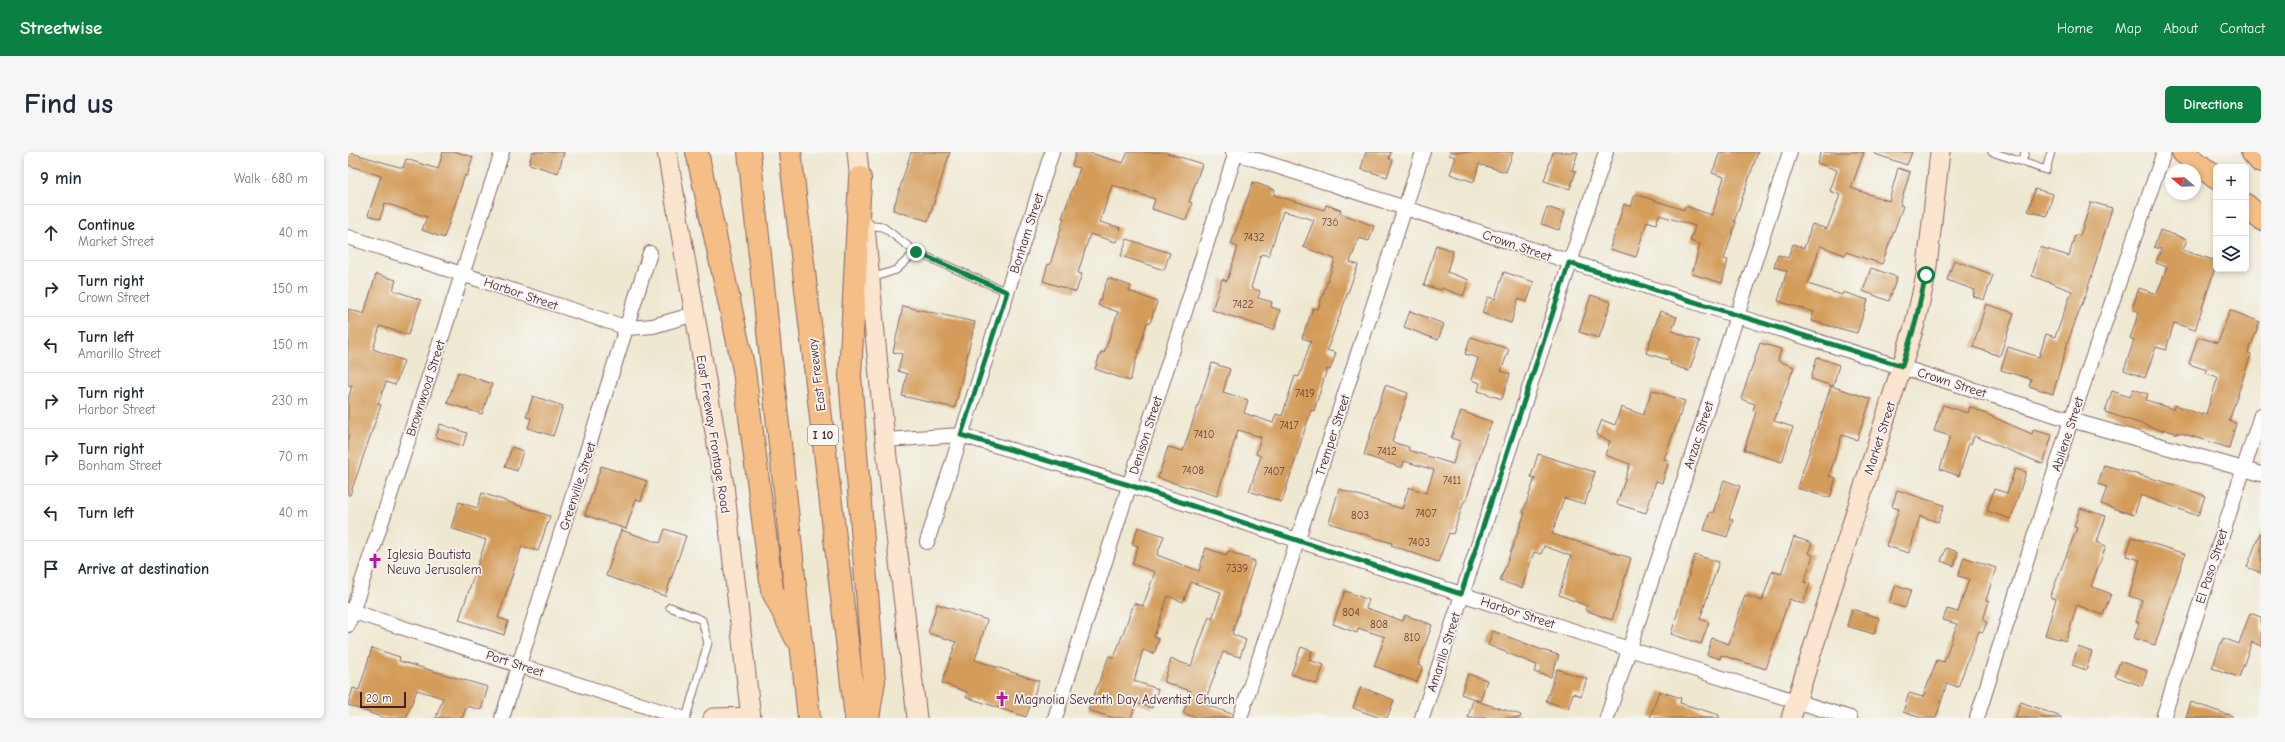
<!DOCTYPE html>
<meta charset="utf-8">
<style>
body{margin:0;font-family:"Comic Neue",sans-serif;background:#f6f6f7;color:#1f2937}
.controls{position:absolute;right:12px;top:12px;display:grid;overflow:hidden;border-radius:6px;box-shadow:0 2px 6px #0003}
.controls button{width:36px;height:36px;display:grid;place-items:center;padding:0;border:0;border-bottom:1px solid #e0e1e3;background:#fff;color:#1f2937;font:20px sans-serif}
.compass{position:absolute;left:1817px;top:12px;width:36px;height:36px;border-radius:50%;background:#fff;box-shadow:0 2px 6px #0003;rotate:289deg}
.scale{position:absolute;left:12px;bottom:10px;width:46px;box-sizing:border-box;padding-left:4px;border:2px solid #4a1f2b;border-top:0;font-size:11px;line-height:14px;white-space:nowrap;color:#4a1f2b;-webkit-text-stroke:3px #f6f6f2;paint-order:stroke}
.stop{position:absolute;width:12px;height:12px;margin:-9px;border:3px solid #0b8043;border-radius:50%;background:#fff}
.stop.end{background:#0b8043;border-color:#fff;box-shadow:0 1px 4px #0008}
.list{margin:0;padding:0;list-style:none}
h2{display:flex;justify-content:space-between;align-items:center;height:52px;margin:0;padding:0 16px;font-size:17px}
h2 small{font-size:13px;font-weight:400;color:#747a83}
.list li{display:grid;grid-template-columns:26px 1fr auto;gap:12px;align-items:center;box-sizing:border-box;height:56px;padding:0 16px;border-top:1px solid #e0e1e3}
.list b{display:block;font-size:15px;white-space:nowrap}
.list p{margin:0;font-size:13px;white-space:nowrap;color:#747a83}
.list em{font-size:13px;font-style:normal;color:#747a83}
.icon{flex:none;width:22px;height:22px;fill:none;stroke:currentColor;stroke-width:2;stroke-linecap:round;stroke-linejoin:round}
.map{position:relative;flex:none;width:1913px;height:566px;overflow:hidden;border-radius:6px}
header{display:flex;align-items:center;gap:24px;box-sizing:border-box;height:56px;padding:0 20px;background:#0b8043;color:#fff}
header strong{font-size:19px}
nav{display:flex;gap:22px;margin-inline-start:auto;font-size:14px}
.intro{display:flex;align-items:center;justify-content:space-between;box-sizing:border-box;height:96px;padding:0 24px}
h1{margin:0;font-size:28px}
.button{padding:10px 18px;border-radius:6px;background:#0b8043;color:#fff;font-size:14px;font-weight:700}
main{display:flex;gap:24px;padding:0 24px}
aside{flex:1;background:#fff;border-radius:6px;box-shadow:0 2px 6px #0003}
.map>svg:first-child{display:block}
.building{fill:#d49c5a}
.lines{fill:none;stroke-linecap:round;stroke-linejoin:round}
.lane-casing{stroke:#846565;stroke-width:9}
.street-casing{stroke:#846565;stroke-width:16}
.secondary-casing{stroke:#846565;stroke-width:21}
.primary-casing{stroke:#846565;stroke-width:24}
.highway-casing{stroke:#846565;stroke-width:24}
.lane{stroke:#fff;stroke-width:7}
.street{stroke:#fff;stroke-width:14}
.secondary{stroke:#fbe5cf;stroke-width:19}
.primary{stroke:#f5be86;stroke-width:22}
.highway{stroke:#f5be86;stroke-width:22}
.route{stroke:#0b8043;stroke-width:5}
.labels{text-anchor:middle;stroke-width:3.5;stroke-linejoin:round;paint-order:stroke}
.number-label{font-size:11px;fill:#6c3e37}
.shield{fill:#f6f6f2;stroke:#7e6067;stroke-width:1}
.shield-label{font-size:12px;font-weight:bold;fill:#4a1f2b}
.street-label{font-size:13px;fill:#4a1f2b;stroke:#f6f6f2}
.poi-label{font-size:13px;fill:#4a1f2b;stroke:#f6f6f2;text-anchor:start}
</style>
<header>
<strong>Streetwise</strong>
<nav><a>Home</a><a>Map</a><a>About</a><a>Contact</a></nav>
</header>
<div class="intro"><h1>Find us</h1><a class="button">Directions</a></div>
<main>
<aside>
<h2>9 min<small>Walk · 680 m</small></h2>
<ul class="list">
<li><svg class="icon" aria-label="ahead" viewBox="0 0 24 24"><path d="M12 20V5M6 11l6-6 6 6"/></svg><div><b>Continue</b><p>Market Street</p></div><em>40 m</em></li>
<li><svg class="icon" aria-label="right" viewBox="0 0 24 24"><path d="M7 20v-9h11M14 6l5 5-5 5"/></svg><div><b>Turn right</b><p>Crown Street</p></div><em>150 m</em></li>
<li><svg class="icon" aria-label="left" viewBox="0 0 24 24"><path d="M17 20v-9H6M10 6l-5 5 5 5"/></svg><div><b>Turn left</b><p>Amarillo Street</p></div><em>150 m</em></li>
<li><svg class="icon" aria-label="right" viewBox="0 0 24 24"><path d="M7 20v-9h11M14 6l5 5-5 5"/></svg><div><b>Turn right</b><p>Harbor Street</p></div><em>230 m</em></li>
<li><svg class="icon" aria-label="right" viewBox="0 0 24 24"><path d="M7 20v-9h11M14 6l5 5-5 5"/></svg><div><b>Turn right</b><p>Bonham Street</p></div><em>70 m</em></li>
<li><svg class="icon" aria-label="left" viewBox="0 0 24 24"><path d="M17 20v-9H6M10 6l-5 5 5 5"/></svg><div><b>Turn left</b></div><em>40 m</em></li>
<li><svg class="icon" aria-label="arrive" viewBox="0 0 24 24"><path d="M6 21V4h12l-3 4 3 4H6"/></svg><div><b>Arrive at destination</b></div></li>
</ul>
</aside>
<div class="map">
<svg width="1913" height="566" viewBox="0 0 1913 566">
<rect width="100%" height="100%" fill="#f6f6f2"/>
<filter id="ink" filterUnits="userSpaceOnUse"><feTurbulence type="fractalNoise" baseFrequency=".025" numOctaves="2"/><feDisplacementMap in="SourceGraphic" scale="8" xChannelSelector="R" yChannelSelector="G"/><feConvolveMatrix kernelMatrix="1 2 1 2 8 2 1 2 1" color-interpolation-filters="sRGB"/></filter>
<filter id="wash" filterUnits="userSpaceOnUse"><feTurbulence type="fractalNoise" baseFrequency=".012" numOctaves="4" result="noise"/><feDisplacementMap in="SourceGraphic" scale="16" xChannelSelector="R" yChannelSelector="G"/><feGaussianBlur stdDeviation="0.9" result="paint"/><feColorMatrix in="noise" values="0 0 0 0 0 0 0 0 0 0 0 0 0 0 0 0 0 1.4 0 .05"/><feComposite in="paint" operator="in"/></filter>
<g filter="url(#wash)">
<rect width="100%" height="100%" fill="#efe8d1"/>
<g id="blocks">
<path class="building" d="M0,0L55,16L58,7L90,17L95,0H109L125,5L119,24L117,23L96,86L74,78L79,65L37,51L32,67L20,63L33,24L0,13Z
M184,0H216L210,21L181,12Z
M563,0H602L580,69L545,58Z
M728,0H739L775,11L780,0H816L854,12L841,50L844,51L838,68L804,57L807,47L764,33L752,70L773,76L768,90L742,82L730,121L734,122L728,140L695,129L700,112L702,113L716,66H714L732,16L724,14Z
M1018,0H1043L1041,7L1045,8L1039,25L1013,17Z
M1102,0H1165L1158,20L1131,12L1126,30L1102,22L1108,5L1101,3Z
M1205,0H1230L1224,18L1228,19L1222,37L1196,29Z
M1372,0H1410L1386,70H1388L1376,107L1380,108L1374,131L1344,122L1352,92L1342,89L1347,74L1311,63L1308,72L1299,69L1288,105L1262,97L1276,52L1283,55L1287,42L1336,58L1337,54L1364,63L1376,25L1364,21Z
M1473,0H1516L1503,36L1541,49L1550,16L1562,20L1552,53L1555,54L1534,112L1498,100L1497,103L1472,94L1460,132L1494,143L1495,140L1520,148L1509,181L1463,169L1466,160L1430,149L1439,119L1426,115L1430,103L1440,106L1445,92L1456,96L1464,72L1479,77L1492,43L1482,39L1489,18L1469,11Z
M1527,0H1564L1559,13L1527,2Z
M905,30L927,38L926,43L976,58L978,53L993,58L992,61L1026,74L1021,89L1011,86L1002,110L1010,113L979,198L988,201L982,218L979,217L966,259L963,258L934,350L901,339L913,304L908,302L913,285L890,278L869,344L810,326L820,295L835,299L864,211L882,217L875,240L900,248L896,261L925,271L928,262L934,264L947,224L951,225L963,189L954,186L965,156L970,157L987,107L955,95L966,68L935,59L921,104L913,102L903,136L912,139L910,146L924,150L923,155L932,158L926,178L864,158L874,127L879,129L890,95L883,92Z
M1687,37L1705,42L1699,64L1680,59Z
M1743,50L1764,56L1739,139L1720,189L1705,242L1681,234L1683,227L1653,218L1660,195L1691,205L1698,182L1707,185L1724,139L1684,124L1692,95L1721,104L1727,83L1732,84Z
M1199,55L1217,61L1211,78L1193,72Z
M1812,78L1839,87L1835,98L1868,109V113L1847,178L1826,171L1818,198L1808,195L1797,226L1776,218L1786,188L1782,186L1791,160L1784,157L1791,136L1809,142L1819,115L1808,111L1813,97L1806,95Z
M779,87L822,101L816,118L773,104Z
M1088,93L1105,99L1099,120L1121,128L1115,144L1094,136L1093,138L1076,133Z
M1606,108L1645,123L1636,148L1625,144L1627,138L1599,128Z
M1523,116L1549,125L1541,149L1515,139Z
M1156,120L1186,130L1179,150L1170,147L1163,171L1134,161L1140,145L1147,147Z
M28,122L48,128L45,138L73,148L60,183L32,174L25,197L56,209L47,233L38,230L30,252L33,253L2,343H0V247L4,234L0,233V157L16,162Z
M760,126L783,134L781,139L809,150L802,171L799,170L782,229L747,217L753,200L756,201L770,160L750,153Z
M1243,143L1263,150L1251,186L1231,180Z
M1638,152L1666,161L1652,204L1625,195Z
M555,154L627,170L607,256L554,244L559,222L550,219L554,202L545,200Z
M1882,158L1912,170L1900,201L1903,202L1881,269L1888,271L1881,296L1830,280V282L1815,277V279L1757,260L1764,239L1782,245L1785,237L1800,242L1798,248L1825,257L1827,253L1854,263L1855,261L1858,262L1870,225L1858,221L1859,218L1841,212L1850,185L1870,191Z
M1062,159L1096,172L1090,188L1056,175Z
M1312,159L1329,165L1324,179L1352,189L1341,219L1322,212L1323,209L1298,201Z
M1123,185L1161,197L1153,219L1162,222L1154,247L1130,239L1132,231L1123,228L1130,206L1117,202Z
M1412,191L1433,197L1430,209L1446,215L1426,269L1445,275L1434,310L1396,298L1408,260L1405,258L1407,252L1393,247Z
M1469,205L1491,213L1485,234L1463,227Z
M110,220L144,232L134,262L99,251Z
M1037,233L1060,241L1044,290L1061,295L1060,298L1105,312L1112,289L1103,286L1113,259L1144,270L1138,284L1118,349H1116L1105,382L1101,381L1090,410L1043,393L1044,391L981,371L991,337L1054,357L1061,335L1078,341L1086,318L1056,309L1054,316L1016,303Z
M1483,234L1523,247L1509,288L1494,283L1481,324L1488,326L1482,346L1449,336Z
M1304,238L1337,249L1316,307L1321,309L1314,331L1308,329L1298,361L1269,352L1282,312L1257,303L1262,289L1248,283L1254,268L1267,273L1273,255L1295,263Z
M185,244L215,254L205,284L180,276L183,266L178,265Z
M1595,253L1620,261L1622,255L1684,282L1685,278L1704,283L1695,312L1626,284L1623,292L1621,291L1611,324L1592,317L1602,284L1586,279Z
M92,272L119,281L115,294L88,285Z
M164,295L175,299L169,319L157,315Z
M1190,302L1247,320L1237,352L1216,346L1204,382L1283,406L1264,468L1237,458L1239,454L1211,443L1223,404L1196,394L1193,402L1186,400L1174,436L1152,429L1177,361L1175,360L1187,326L1183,325Z
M1756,313L1831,334L1857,344L1850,364L1793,343L1786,363L1753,352L1759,335L1750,332Z
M253,314L299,329L293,349L288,347L278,377L237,363Z
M1667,317L1678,320L1663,367L1639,359L1646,337L1659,341Z
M1376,328L1392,334L1381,366L1385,368L1379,385L1356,378L1362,360L1365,361Z
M1549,338L1596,353L1590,370L1572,364L1561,401L1538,394L1551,357L1544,355Z
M134,341L202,364L190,399L174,394L150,466L160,469L156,483L111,468L138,388L103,376L111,350L129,356Z
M1732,356L1758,364L1749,390L1758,394L1743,434L1763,442L1755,463L1729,453L1718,489L1697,483L1708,447L1702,445L1729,376L1726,375Z
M790,375L816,384L809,403L851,419L858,396L878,403L880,399L907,409L884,482L898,488L892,505L875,500L856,552L884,562V566H849L835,561L843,539L816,530L823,507L843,514L861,465L864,467L873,440L843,430L835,450L820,444L806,485L811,487L806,502L795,498L786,529L810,537L804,556L788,551L783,566H766L740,558L761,504L766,506L786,451L795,454L807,420L784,412L790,394L784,392Z
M317,377L338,384L317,444L258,424L273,378L312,391Z
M1912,381L1913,382V421L1899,415Z
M1446,385L1464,391L1460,401L1465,403L1456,430L1462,432L1455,452L1441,447L1418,517L1373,503L1372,507L1359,503L1364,486L1381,492L1397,443L1414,449L1424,419L1433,422Z
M1784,385L1837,402L1807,493L1786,486L1791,471L1788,470L1794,448L1781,444L1792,408L1778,404Z
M1598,396L1610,400L1606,414L1593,409Z
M1347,403L1371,410L1352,467L1361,470L1353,492L1323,482Z
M1616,405L1648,416L1638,448L1641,449L1635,468L1639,470L1635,480L1631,479L1610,535L1599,531L1588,566H1573L1555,560L1561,541L1575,545L1589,508L1596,510L1609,472L1595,468L1599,457L1610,460L1621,427L1610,424Z
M1548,433L1563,438L1557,456L1541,451Z
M997,439L1021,448L1018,456L1055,469L1057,463L1084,473L1070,513L1075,515L1069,530L1026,514L1037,485L1010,476L1009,481L985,472Z
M589,452L639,468L627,508L691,529L678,565L618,545L619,540L594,531L608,490L580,481Z
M1504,457L1531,466L1526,482L1499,474Z
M1902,461L1913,465V494L1904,490L1891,525L1864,516L1875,486L1891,492Z
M1145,479L1194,498L1211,503L1203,525L1186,520L1189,513L1140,493Z
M953,495L964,499L961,508L976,513L969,532L943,522Z
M1730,495L1744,500L1738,518L1724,513Z
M24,496L52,505L51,509L140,535L133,558L119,554L114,566H88L95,546L69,538L58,566H36L0,553L5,536L11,538Z
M1772,509L1799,519L1794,534L1767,524Z
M1209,517L1239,527L1233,544L1225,541L1220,557L1198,549Z
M1120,522L1139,528L1132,549L1113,542Z
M1013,535L1046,548L1039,566H1032L1005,556Z
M1311,539L1333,546L1332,551L1371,563V566H1302Z
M1125,548L1173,563L1172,566H1120Z
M1673,550L1713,565V566H1667Z
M1843,550L1884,564V566H1838Z"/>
</g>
</g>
<g filter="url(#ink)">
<use href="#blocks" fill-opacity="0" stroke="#846565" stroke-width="1"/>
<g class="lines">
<defs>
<path id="lane" d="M1644,0L1698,18L1703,0
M1674,10L1677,0
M517,73L535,75L568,100
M524,126L548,118L568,100L659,140
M322,455L354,468L360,491L338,566"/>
<path id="street" d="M885,0L1389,164L1723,268L1913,322
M0,85L280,176L305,174L347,162
M537,288L613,283L781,333L1281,497L1502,566
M579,390L704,0
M0,458L334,566
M0,473L154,0
M154,566L302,101
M707,566L888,0
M892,566L1075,0
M1074,566L1258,0
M1259,566L1442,0
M1629,566L1723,268L1816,0
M1815,566L1913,263"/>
<path id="secondary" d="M319,0L376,333L403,566
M509,0L513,40
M517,75L537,288L569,566
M365,566L403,565
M1443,566L1567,172L1578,123L1592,0"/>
<path id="primary" d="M1835,0L1868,26
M1904,0L1913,10
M1898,53L1913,67"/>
<path id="highway" d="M349,0L396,218L424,438L448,486
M401,0L461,566
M442,0L508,566
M512,26L502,224L526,529L520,566"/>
</defs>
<use href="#lane" class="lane-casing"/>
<use href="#street" class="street-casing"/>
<use href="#secondary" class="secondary-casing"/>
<use href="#primary" class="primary-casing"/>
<use href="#highway" class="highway-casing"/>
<use href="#lane" class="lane"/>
<use href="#street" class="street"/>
<use href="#secondary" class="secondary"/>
<use href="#primary" class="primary"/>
<use href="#highway" class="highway"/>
</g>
</g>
<g class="lines" filter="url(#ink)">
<path class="route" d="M568,100L659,140L613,283L781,333L1113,442L1221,111L1554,214L1567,172L1578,123"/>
</g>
<defs>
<symbol id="church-bare" viewBox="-9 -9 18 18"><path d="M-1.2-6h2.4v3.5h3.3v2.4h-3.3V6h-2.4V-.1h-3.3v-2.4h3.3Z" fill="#b5179e" stroke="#f6f6f2" stroke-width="2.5" paint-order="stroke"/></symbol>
</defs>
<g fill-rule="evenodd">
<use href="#church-bare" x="16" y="398" width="22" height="22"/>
<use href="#church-bare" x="643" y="536" width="22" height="22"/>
</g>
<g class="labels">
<g class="number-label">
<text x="982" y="74">736</text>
<text x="906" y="89">7432</text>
<text x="895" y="156">7422</text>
<text x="957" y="245">7419</text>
<text x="941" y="277">7417</text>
<text x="856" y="286">7410</text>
<text x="1039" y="303">7412</text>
<text x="845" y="322">7408</text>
<text x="926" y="323">7407</text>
<text x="1104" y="332">7411</text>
<text x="1078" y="365">7407</text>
<text x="1012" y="367">803</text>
<text x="1071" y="394">7403</text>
<text x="889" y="420">7339</text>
<text x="1003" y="464">804</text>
<text x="1031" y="476">808</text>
<text x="1064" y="489">810</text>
</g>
<rect class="shield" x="460" y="273" width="30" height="20" rx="3"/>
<g class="shield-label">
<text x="475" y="287">I 10</text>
</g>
<g class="street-label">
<text transform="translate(678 81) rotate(-72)" y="5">Bonham Street</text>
<text transform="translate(1169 93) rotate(19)" y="5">Crown Street</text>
<text transform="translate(173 141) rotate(19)" y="5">Harbor Street</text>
<text transform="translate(468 223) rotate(-97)" y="5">East Freeway</text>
<text transform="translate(1604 230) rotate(18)" y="5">Crown Street</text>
<text transform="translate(77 236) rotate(-72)" y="5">Brownwood Street</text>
<text transform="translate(366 282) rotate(81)" y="5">East Freeway Frontage Road</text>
<text transform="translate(1719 282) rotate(-72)" y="5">Abilene Street</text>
<text transform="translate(797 283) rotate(-72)" y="5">Denison Street</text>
<text transform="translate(984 283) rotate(-72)" y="5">Tremper Street</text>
<text transform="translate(1350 283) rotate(-72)" y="5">Anzac Street</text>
<text transform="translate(1531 286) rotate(-72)" y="5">Market Street</text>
<text transform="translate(229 334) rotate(-72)" y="5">Greenville Street</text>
<text transform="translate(1863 414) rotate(-72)" y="5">El Paso Street</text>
<text transform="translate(1170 460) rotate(18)" y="5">Harbor Street</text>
<text transform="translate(1095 500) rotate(-72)" y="5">Amarillo Street</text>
<text transform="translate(167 511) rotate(18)" y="5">Port Street</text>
</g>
<g class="poi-label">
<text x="39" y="407">Iglesia Bautista<tspan x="39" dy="15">Neuva Jerusalem</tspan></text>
<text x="666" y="552">Magnolia Seventh Day Adventist Church</text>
</g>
</g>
</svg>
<div class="controls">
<button>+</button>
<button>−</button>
<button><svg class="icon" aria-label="layers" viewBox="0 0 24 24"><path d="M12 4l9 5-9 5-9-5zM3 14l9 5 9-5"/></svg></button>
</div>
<svg class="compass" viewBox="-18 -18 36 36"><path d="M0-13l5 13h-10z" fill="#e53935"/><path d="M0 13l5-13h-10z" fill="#747a83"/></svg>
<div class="scale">20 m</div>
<div class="stop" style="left:1578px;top:123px"></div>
<div class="stop end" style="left:568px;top:100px"></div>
</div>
</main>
